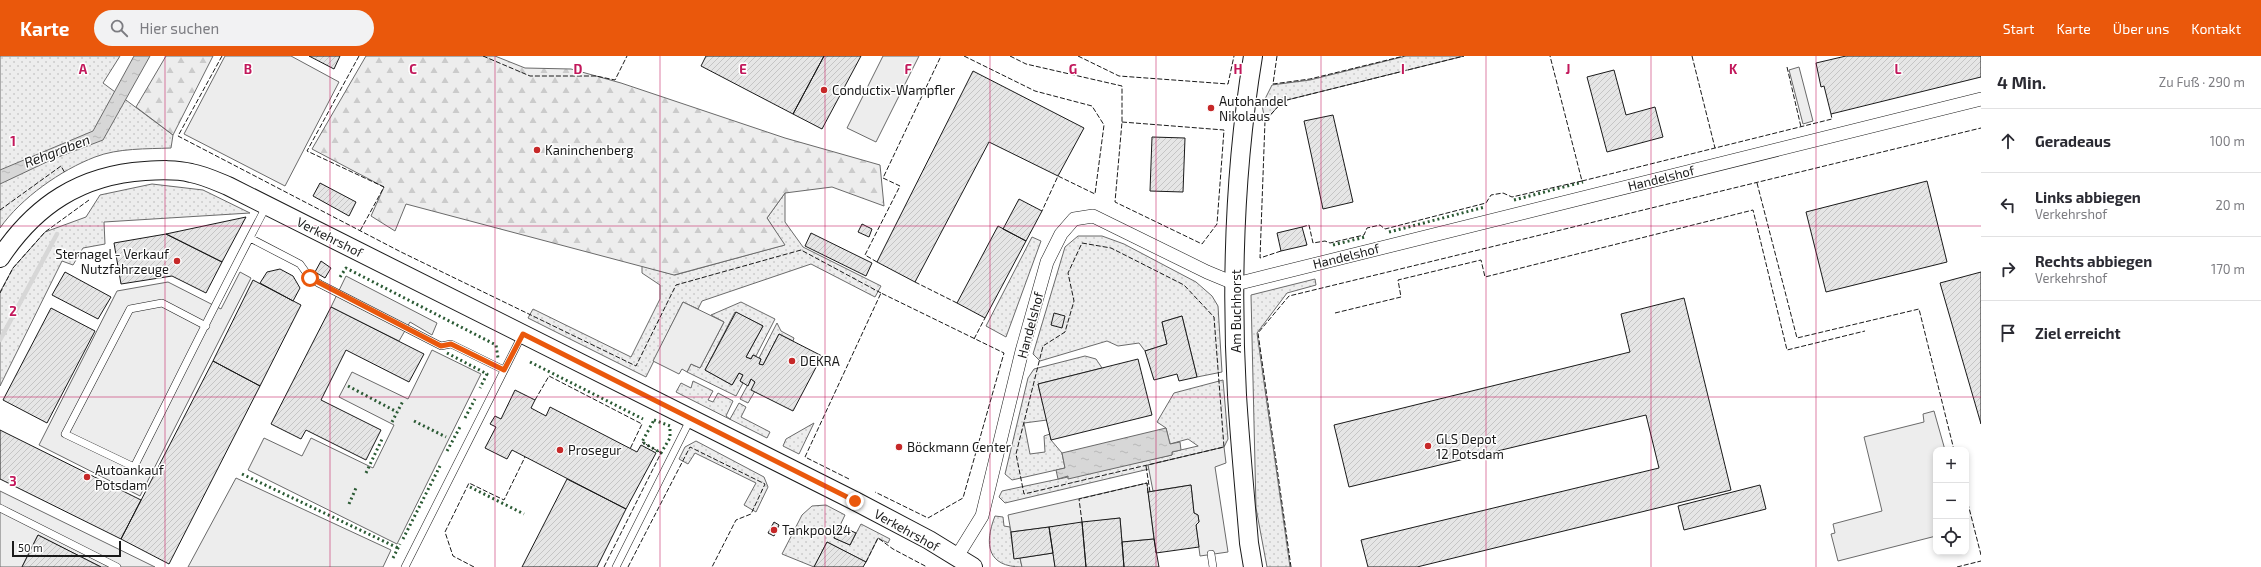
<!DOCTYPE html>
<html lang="de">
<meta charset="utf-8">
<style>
body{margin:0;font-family:"Exo 2",sans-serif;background:#f2f2f3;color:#2b2b33}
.controls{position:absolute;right:12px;bottom:12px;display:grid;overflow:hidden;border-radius:8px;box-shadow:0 2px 6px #0003}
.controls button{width:36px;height:36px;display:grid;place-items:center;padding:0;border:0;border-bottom:1px solid #e1e1e2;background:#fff;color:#2b2b33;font:20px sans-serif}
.scale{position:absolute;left:12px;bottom:10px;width:109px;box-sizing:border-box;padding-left:4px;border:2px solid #1a1a1a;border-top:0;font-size:11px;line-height:14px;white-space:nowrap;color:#1a1a1a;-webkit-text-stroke:3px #fff;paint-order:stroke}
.stop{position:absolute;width:12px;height:12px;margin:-9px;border:3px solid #ea580c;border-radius:50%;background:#fff}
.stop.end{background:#ea580c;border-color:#fff;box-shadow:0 1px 4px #0008}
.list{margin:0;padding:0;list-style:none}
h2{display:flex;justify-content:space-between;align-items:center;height:52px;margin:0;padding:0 16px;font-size:17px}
h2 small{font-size:13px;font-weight:400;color:#7c7c81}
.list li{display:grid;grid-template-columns:26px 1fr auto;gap:12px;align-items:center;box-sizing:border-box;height:64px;padding:0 16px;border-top:1px solid #e1e1e2}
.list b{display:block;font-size:15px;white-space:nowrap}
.list p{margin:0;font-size:13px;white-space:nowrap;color:#7c7c81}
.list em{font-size:13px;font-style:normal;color:#7c7c81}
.icon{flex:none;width:22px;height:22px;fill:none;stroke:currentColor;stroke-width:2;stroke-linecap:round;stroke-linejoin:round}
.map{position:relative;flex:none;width:1981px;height:511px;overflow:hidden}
header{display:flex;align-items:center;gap:24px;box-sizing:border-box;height:56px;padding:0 20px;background:#ea580c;color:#fff}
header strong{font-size:19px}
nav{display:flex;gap:22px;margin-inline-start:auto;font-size:14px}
.search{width:280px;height:36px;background:#f2f2f3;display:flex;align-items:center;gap:10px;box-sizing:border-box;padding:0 14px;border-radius:22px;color:#7c7c81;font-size:15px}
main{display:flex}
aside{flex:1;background:#fff}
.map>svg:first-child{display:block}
.grass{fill:url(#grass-dots);stroke:#6a6a6a}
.forest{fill:url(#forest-firs);stroke:#6a6a6a}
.built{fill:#ededed;stroke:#6a6a6a}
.water{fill:url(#water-ripples);stroke:#6a6a6a}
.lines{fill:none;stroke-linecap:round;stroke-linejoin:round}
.stream{stroke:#d7d7d7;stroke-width:4.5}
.building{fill:url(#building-hatch);stroke:#1a1a1a}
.lane-casing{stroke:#1a1a1a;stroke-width:8}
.street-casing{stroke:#1a1a1a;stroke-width:14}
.secondary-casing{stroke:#1a1a1a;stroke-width:20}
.lane{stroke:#fff;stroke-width:7}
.street{stroke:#fff;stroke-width:13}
.secondary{stroke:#fff;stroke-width:18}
.hedge{stroke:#2b5a34;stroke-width:3;stroke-dasharray:2 3;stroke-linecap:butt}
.fence{stroke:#1a1a1a;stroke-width:1;stroke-dasharray:5 2;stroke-linecap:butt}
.route{stroke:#ea580c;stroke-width:5}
.grid{fill:none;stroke:#c2185b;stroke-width:1;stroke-opacity:0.55}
.poi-dot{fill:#c62828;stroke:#fff;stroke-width:1.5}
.labels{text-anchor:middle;stroke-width:3;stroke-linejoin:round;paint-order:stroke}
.poi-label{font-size:13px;fill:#1a1a1a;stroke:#fff;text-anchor:start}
.street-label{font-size:13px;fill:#1a1a1a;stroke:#fff}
.water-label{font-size:14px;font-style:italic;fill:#1a1a1a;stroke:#fff}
.grid-label{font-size:13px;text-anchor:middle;font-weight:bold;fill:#c2185b;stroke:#fff;stroke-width:3;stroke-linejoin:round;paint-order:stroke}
</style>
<header>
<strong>Karte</strong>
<div class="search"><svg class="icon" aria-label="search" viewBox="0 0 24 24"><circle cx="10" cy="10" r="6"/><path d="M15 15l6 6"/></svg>Hier suchen</div>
<nav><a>Start</a><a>Karte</a><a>Über uns</a><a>Kontakt</a></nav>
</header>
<main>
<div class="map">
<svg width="1981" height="511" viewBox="0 0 1981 511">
<defs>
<pattern id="grass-dots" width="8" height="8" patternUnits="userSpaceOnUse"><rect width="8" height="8" fill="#ededed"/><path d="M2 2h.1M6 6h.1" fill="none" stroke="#cbcbcb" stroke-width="1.8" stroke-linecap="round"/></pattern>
<pattern id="forest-firs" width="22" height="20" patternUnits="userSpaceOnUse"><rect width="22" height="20" fill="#ededed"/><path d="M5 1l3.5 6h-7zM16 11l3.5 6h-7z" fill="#cbcbcb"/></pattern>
<pattern id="water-ripples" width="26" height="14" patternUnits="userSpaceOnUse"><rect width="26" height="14" fill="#d7d7d7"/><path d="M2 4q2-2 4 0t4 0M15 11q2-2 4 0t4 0" fill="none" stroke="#b8b8b8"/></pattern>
<pattern id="building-hatch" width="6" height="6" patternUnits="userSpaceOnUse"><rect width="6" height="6" fill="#e6e6e6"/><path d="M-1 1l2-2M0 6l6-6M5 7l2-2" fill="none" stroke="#c5c5c5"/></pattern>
</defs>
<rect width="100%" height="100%" fill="#fff"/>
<path class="grass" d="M0,0H120L103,27L173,79L171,92C147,93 118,92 95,101C61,114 21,142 0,172Z
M1406,0H1464L1283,45L1265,65L1262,49L1272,29L1310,24Z
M152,128L203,134L250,157L104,166L105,188L83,192L73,209L62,205L0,330V236L13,212L45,176L86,161L100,139Z
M785,137V166L803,191L881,230L875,241L811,208L702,245L698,253L683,246L646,321L528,262L533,253L631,301L660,243V229L642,217V210L675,219L784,189L767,162Z
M1078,180H1102L1124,188L1196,226L1212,240L1218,250L1222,316L1197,321L1182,260L1162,266L1167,288L1145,295L1139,287L1118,290L1107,285L1040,305L1033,298L1065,191Z
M1032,181L1041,185L1006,281L986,270Z
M1315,223L1316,229L1287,237L1257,277L1290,511H1267L1256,452L1251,239Z
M741,246L775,263L756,300L753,299L751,303L746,301L763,270L735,256L705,314L732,329L739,317L743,319L740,325L743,327L736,340L687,316L691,308L700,312L724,266L711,259Z
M777,267L781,275L794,282L793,285L779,278L763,309L759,308L761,303L759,302Z
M1085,300L1096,303L1102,312L1038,328L1047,364L1024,367L1030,398L1045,396L1044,380L1050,378L1051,384L1062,397L1065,412L1012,424L1005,418L1028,322L1034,313Z
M751,323L755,326V335L748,347L740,343Z
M1223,324L1228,383L1224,391L1148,409L1149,413L1005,447L999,441L1002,435L1172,399V396L1198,390L1188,383L1170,388L1166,372L1157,366L1174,337Z
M693,325L713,335L708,344L713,346L718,337L733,345L726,360L730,363L739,347L746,351L741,361L770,376L767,382L676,336L681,327L691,332Z
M814,367L799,398L783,390L786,383Z
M696,385L764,421L768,431L756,456L744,449L756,427L695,397L688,408L679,403L685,391Z
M826,449L845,459L834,482L850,489L861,468L890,483L888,487L878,482L866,506L827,486L814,511L782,498L802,459L812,450Z
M995,460L1003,461L1004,470L1010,471L1014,502H1020L1022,511C987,511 984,488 995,460Z"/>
<path class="forest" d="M166,0H213L173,79L136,51Z
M366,0H495L525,12L571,13L621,27L785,82L880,109L884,150L832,131L785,137L767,162L785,189L674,219L406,148L395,175L371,160L384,131L312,93Z"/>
<path class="built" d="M225,0H291L339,26L285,130L184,78Z
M883,0H919L876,86L847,72Z
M1799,11L1813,65L1803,68L1789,14Z
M240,216L251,222L140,440L39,389L117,235L168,226L221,253Z
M346,220L437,267L432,279L410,266L399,285L331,251Z
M683,246L724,266L700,312L691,308L687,316L682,313L679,318L653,305Z
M432,294L481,318L397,488L248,414L264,382L302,400L311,382L373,412L394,369L339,341L352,316L408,343Z
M1934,355L1945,394H1936V480L1838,505L1831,478L1835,477L1833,468L1882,455L1864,381L1924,366L1923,358Z
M1224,391L1226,407L1215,411L1228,496L1200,500L1196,469L1199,466L1198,459L1194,457L1191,429L1153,435L1148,409Z
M236,422L391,494L383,511H188Z
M1147,427L1154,483L1122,486L1120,462L1011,476L1008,459Z
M0,435L155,511H101L38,479L22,511H0Z
M1053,497L1055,511H1022L1020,502Z"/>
<path class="water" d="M134,0H150L103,84L53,103L0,128V114L93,75Z
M1166,372L1170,388L1180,386L1181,394L1172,396V399L1068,423V420L1058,423L1056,414L1065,412L1062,397Z"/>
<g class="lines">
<path class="stream" d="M0,284L57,178"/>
</g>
<path class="building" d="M309,0H340L334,13Z
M706,0H824L793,58L701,10Z
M824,0H861L822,73L793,58Z
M1846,0H1981V21L1831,58L1824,30L1821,31L1816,7Z
M1614,14L1626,59L1655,51L1663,81L1607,96L1587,21Z
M973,15L1084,72L1058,120L989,86L915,226L877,206Z
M1333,59L1353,146L1323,153L1304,65Z
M1152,81L1185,82L1183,136L1150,135Z
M1927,125L1947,206L1826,236L1806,156Z
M320,127L356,146L349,160L313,140Z
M1019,143L1042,155L1026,185L1003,173Z
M246,161L222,206L166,178Z
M862,168L872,173L869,181L858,176Z
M998,170L1026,185L985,262L957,247Z
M1302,171L1307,189L1281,195L1277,177Z
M811,177L872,207L866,220L805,190Z
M166,178L222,206L206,237L172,220L121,228L114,187Z
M321,205L331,212L325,222L315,216Z
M280,213L293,220L300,232L293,245L260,227L267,216Z
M65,216L111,241L98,263L52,239Z
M1981,216V368L1940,227Z
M253,224L301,249L260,330L213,305Z
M1684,242L1731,434L1417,511H1368L1361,484L1659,412L1646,359L1349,431L1334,369L1630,296L1621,258Z
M331,251L424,298L409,326L346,294L321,344L381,374L366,404L306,374L301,383L271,368Z
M51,252L95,275L47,367L3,344Z
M736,256L763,270L746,301L751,303L753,299L761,303L759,308L763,309L779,278L822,300L793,355L751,334L755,326L751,323L748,330L740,325L743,319L739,317L732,329L705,314Z
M1054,257L1065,260L1062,272L1051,269Z
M1182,260L1197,321L1179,325L1177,318L1154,324L1145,295L1167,288L1162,266Z
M1138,303L1152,359L1051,384L1038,328Z
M213,305L260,330L169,508L121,483Z
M515,334L535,344L531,352L546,360L550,351L637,396L641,389L656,397L626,453L512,394L507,403L485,392L496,371L490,368L495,360L501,363Z
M0,374L141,444L121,483L0,423Z
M567,423L626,453L597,511H522Z
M1191,429L1194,457L1198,459L1199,466L1196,469L1199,491L1156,497L1148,436Z
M1760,429L1766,453L1684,474L1678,450Z
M1120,462L1124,511H1086L1082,466Z
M774,466L779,469L774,480L768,477Z
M1082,466L1086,511H1055L1049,471Z
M840,470L856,477L850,489L834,482Z
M1049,471L1053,497L1014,503L1011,476Z
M38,479L101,511H22Z
M1154,483L1159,511H1124L1122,486Z
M827,486L866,506L863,511H814Z"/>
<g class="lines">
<defs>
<path id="lane" d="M250,182L300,208L310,222L320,228L441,290L451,288L504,314
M206,270L162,247L130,253L65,378L134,411C178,324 221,236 267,149
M0,452L117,511
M1211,498L1213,511
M405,511L522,279
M616,511L691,362"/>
<path id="street" d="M956,502L982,460L1022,295L1047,206L1061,178L1074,163L1093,160L1207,216L1236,228L1981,43"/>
<path id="secondary" d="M0,202C35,149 81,119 145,115C160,114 176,113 191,117C203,119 216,125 228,130L855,445L929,484L973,511
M1253,511L1249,487C1245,438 1240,388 1237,339C1231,229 1235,109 1253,0"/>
</defs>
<use href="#lane" class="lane-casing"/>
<use href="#street" class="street-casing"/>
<use href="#secondary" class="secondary-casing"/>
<use href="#lane" class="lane"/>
<use href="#street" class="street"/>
<use href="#secondary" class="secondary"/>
<path class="hedge" d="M1514,144L1583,126
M1389,176L1485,151
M1333,189L1365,181
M340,221L346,212L496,289L498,302
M447,297L487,318L480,332
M530,306L643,363
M348,330L397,356
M465,362L475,343
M654,364L670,370V382L661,397L642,386Z
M414,365L446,381
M392,366L403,345
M447,395L460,371
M366,417L383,381
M242,418L398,492
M470,431L524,458
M349,448L356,432
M403,483L440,410
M393,502L400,488"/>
<path class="fence" d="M222,0L178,80L401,196L636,310L676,229L801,194L881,237
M359,0L307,95L384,131L360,175
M483,0L530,20H596L615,24L627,0
M964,0L1035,35L1092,50L1104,69L1095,138L1058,120L1042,155
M1010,0L1026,8L1122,30V66
M1078,0L1119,20L1228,28L1234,0
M1277,0L1273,28L1310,23L1404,0
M1692,0L1715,92
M1787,11L1801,71
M1122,66L1224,74L1217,168L1202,188L1115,146Z
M1582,125L1832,63L1831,58
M1757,127L1797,282L1919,253L1954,394
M0,154L61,110L65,117
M1302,171L1309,169L1313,187L1325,185L1330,187L1364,179L1367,172L1380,169L1385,173L1486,147L1491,139L1503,137L1512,141L1582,125L1550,0
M1082,187L1111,192L1184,229L1214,261L1224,391L1024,438L1016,398L1043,290L1065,276L1074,245L1068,217Z
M1281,195L1260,202L1265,65L1283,45L1464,0
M877,206L865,199L900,130L883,122L941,0
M915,226L957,247
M0,237L13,212L45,176L89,144
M1335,257L1401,241L1398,224L1481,204L1485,221L1753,154L1787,294L1865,275
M974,283L985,262
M535,344L549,320L642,368L630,393
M1146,410L1150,436
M849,423L805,401L881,237L1004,297L963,442L928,462L875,436
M1966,440L1981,499
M1082,466L1079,443L1147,427L1148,438
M866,506L878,482L893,493L927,511
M474,511L453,500L445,476L469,427L504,444L525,401
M604,511L661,397L642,386
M628,511L690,391L765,428L751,458L736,464L712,511
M1291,511L1258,277L1289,240L1981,72
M1957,511L1981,505"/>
</g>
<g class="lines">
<path class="route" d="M310,222L441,290L451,288L504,314L523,278L855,445"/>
</g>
<path class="grid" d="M165,0V511M330,0V511M495,0V511M660,0V511M825,0V511M990,0V511M1156,0V511M1321,0V511M1486,0V511M1651,0V511M1816,0V511M0,170H1981M0,341H1981"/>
<g class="poi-dot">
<circle cx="824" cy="34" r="4"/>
<circle cx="1211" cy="52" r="4"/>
<circle cx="537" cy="94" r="4"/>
<circle cx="177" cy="205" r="4"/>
<circle cx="792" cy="305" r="4"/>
<circle cx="1428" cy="390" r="4"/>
<circle cx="899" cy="391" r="4"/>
<circle cx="560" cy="394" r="4"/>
<circle cx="87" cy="421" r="4"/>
<circle cx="774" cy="474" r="4"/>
</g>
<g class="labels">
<g class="poi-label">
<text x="832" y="39">Conductix-Wampfler</text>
<text x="1219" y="50">Autohandel<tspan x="1219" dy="15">Nikolaus</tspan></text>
<text x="545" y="99">Kaninchenberg</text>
<text x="169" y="203" text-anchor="end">Sternagel - Verkauf<tspan x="169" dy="15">Nutzfahrzeuge</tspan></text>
<text x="800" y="310">DEKRA</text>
<text x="1436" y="388">GLS Depot<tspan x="1436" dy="15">12 Potsdam</tspan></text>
<text x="907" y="396">Böckmann Center</text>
<text x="568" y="399">Prosegur</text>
<text x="95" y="419">Autoankauf<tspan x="95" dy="15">Potsdam</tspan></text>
<text x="782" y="479">Tankpool24</text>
</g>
<g class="street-label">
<text transform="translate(1661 122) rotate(-14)" y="5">Handelshof</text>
<text transform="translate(330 181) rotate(27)" y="5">Verkehrshof</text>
<text transform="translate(1346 200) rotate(-14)" y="5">Handelshof</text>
<text transform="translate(1236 255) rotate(-90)" y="5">Am Buchhorst</text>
<text transform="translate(1030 269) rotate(-75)" y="5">Handelshof</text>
<text transform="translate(907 474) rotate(29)" y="5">Verkehrshof</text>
</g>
<g class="water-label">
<text transform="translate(57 95) rotate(-21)" y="5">Rehgraben</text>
</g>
</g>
<g class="grid-label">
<text x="83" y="18">A</text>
<text x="248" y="18">B</text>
<text x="413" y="18">C</text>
<text x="578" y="18">D</text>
<text x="743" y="18">E</text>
<text x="908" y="18">F</text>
<text x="1073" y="18">G</text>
<text x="1238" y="18">H</text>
<text x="1403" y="18">I</text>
<text x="1568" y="18">J</text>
<text x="1733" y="18">K</text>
<text x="1898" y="18">L</text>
<text x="13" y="90">1</text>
<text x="13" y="260">2</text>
<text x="13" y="430">3</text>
</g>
</svg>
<div class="controls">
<button>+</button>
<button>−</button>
<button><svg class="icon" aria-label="locate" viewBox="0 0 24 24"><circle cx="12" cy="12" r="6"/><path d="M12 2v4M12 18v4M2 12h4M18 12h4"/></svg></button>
</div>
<div class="scale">50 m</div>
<div class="stop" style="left:310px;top:222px"></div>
<div class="stop end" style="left:855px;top:445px"></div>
</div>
<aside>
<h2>4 Min.<small>Zu Fuß · 290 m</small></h2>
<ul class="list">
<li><svg class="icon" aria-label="ahead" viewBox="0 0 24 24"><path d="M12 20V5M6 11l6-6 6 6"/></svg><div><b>Geradeaus</b></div><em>100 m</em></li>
<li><svg class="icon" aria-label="left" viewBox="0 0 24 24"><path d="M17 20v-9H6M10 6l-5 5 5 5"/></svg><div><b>Links abbiegen</b><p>Verkehrshof</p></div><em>20 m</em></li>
<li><svg class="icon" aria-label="right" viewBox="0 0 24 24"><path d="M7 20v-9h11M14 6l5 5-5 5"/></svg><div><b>Rechts abbiegen</b><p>Verkehrshof</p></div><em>170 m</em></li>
<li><svg class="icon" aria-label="arrive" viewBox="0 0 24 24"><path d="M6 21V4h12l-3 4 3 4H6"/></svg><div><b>Ziel erreicht</b></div></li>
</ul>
</aside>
</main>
